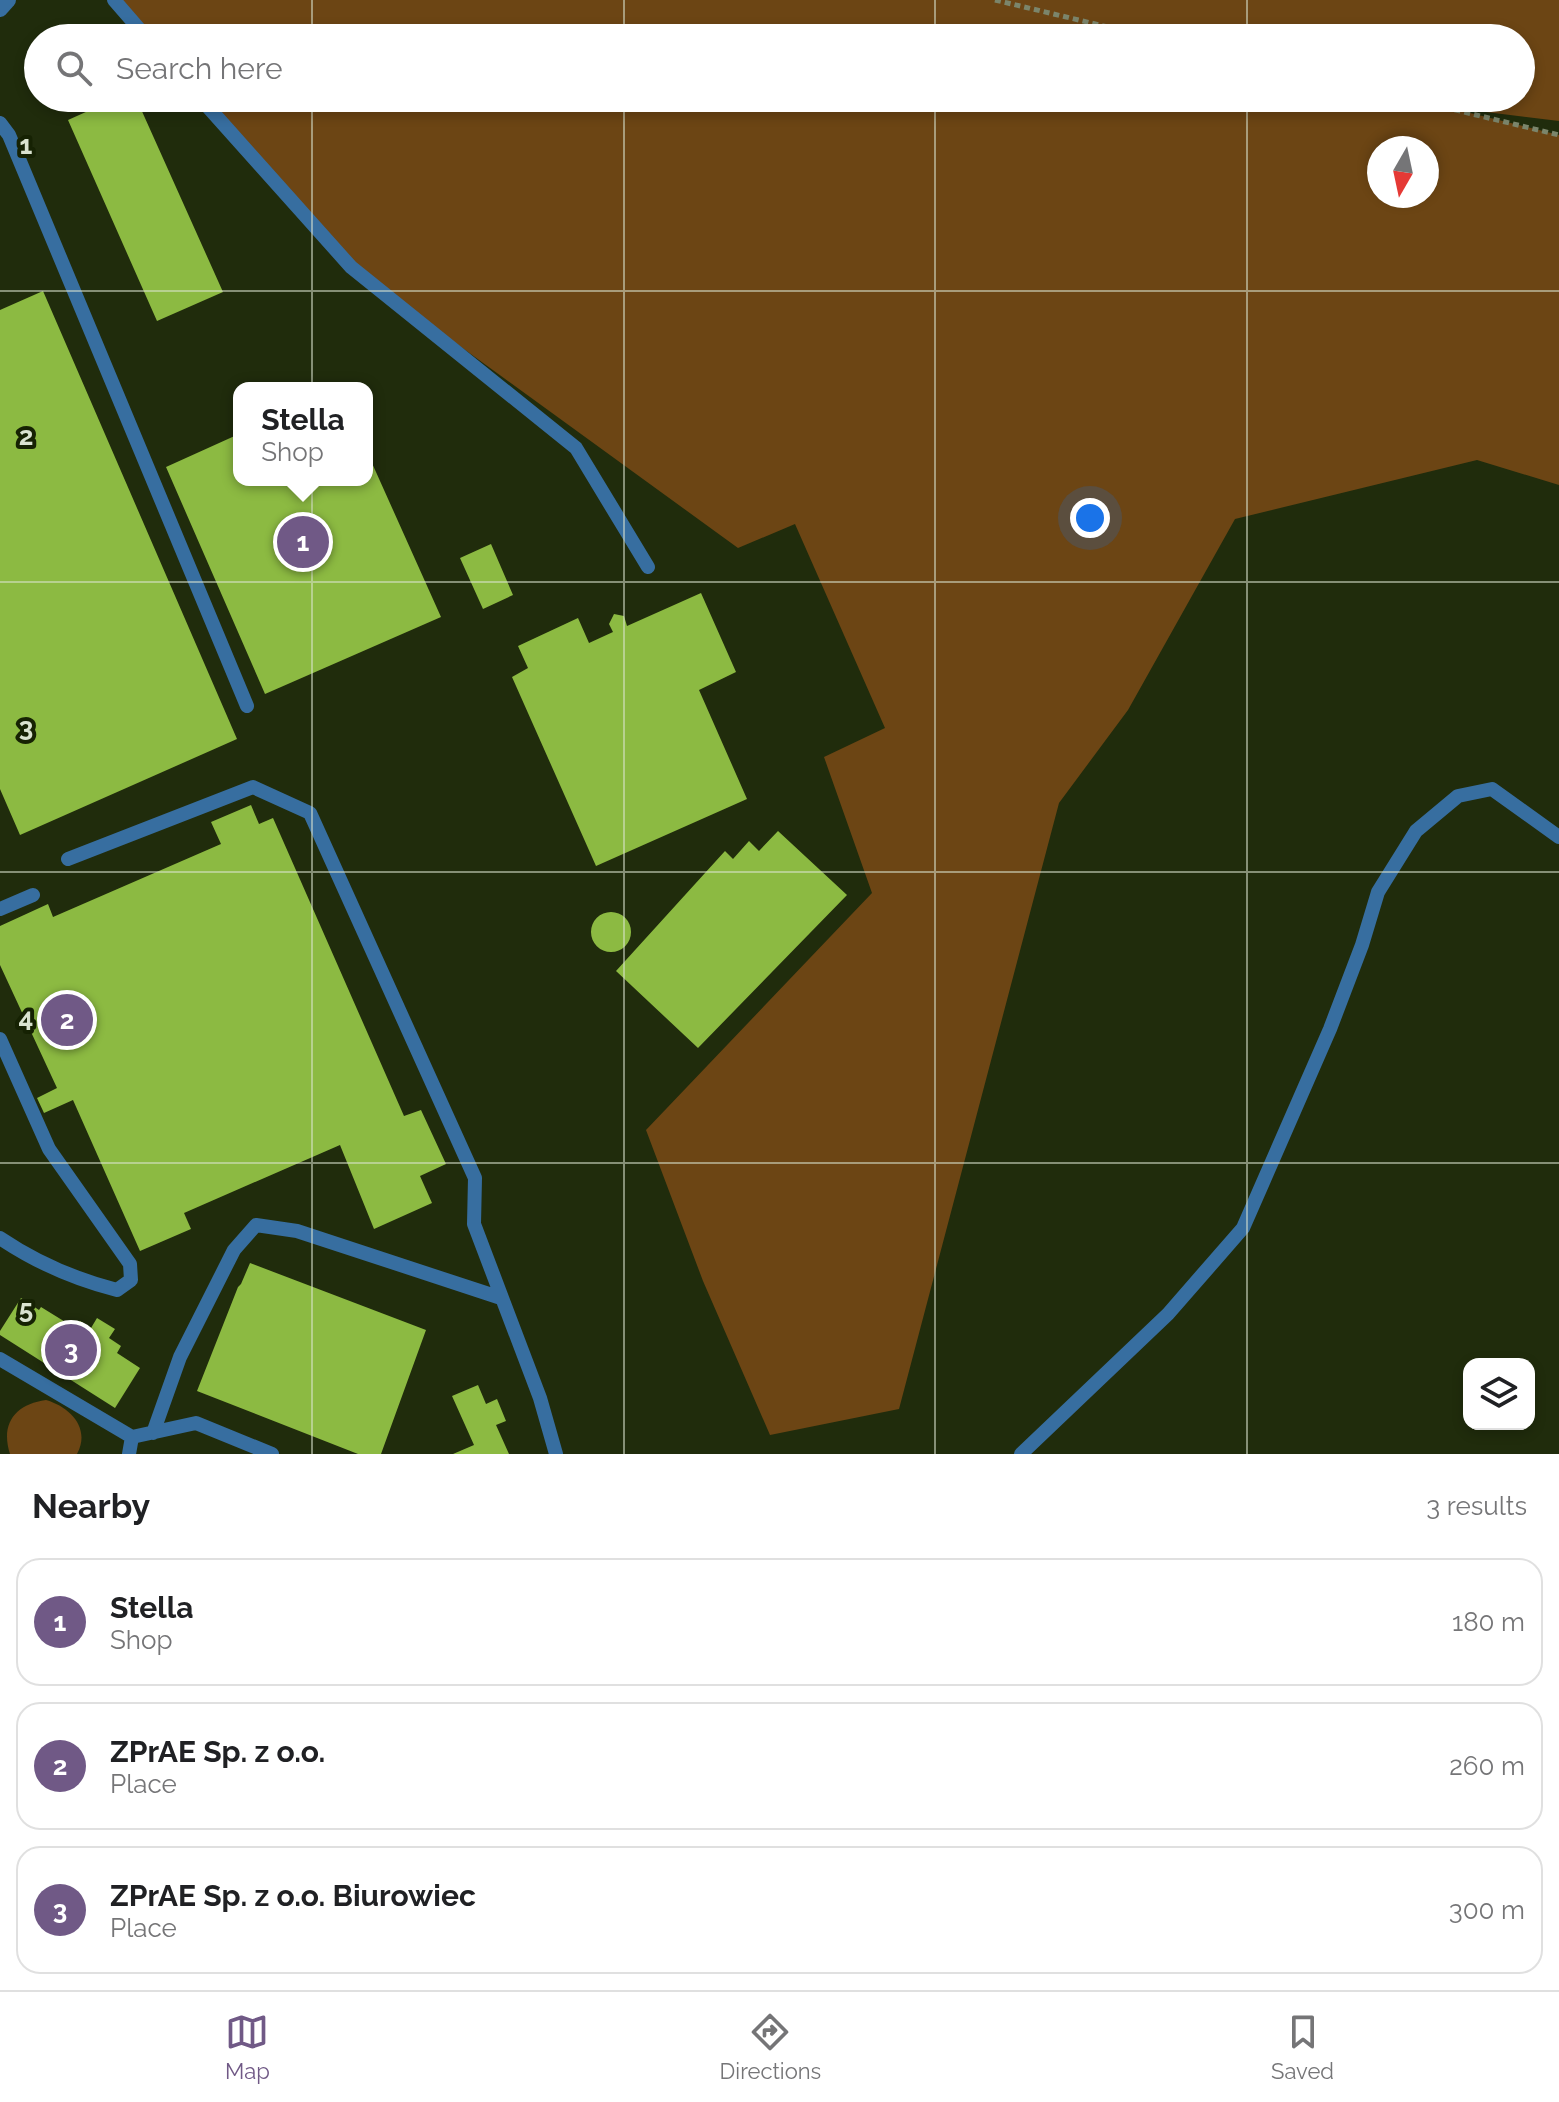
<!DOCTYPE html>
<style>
body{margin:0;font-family:Raleway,sans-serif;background:#f6f6f6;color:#202124}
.controls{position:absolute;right:24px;bottom:24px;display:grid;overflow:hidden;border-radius:16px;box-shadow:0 4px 12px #0003}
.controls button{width:72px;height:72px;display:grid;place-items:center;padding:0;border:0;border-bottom:2px solid #e0e0e0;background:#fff;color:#202124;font:40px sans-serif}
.compass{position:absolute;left:1367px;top:136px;width:72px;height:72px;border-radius:50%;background:#fff;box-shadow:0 4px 12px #0003;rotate:189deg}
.you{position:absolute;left:1090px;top:518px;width:28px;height:28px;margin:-20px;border:6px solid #fff;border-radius:50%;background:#1a73e8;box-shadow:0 0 0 12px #1a73e833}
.badge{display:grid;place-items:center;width:52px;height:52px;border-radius:50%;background:#705986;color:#fff;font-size:26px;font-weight:700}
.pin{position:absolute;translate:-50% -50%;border:4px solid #fff;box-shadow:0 2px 8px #0006}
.popup{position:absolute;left:233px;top:382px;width:140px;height:104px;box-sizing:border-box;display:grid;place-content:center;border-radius:16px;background:#fff;filter:drop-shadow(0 2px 6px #0005);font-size:26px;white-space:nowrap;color:#757577}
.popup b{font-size:30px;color:#202124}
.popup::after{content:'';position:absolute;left:50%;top:100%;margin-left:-16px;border:16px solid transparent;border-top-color:#fff}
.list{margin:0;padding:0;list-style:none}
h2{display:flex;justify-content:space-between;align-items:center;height:104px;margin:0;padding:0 32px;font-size:34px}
h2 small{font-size:26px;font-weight:400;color:#757577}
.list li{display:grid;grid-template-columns:52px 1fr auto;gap:24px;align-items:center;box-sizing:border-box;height:128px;margin:0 16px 16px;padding:0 16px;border:2px solid #e0e0e0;border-radius:24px}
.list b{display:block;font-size:30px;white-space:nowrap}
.list p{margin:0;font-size:26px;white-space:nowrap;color:#757577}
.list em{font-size:26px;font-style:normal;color:#757577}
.icon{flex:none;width:44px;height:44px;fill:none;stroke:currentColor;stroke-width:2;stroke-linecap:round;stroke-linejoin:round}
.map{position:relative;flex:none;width:1559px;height:1454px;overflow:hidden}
.search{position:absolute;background:#fff;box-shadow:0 4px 12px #0003;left:24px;right:24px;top:24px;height:88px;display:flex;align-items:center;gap:20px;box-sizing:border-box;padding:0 28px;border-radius:44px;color:#757577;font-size:30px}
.sheet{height:536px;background:#fff}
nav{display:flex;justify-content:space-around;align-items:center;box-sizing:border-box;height:112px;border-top:2px solid #e0e0e0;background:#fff;font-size:22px;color:#757577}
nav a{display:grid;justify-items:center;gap:4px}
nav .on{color:#705986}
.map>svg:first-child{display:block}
.green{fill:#6c4514;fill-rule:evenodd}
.building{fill:#8cba42}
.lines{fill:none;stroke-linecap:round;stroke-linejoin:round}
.path{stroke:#7b856b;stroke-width:5;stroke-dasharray:6 4;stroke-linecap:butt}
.service{stroke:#376ea0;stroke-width:14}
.minor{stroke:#376ea0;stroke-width:16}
.grid{fill:none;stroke:#dae3d0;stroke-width:2;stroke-opacity:0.55}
.grid-label{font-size:26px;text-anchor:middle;font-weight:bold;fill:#dae3d0;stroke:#162203;stroke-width:8;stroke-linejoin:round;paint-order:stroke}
</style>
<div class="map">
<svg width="1559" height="1454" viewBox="0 0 1559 1454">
<rect width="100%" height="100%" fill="#202c0c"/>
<path class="green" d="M114,0H1559V121L1446,107L1559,135V485L1477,460L1235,519L1128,710L1059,803L899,1409L770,1435L703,1281L646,1130L872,893L824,757L885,728L795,524L738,548L351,267L200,98H1521V38H147ZM1379,148H1427V196H1379Z
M46,1400C70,1407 91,1428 77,1454H10C0,1423 16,1404 46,1400Z"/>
<path class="building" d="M117,98H136L223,292L157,321L68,120Z
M43,291L237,739L20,835L0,789V310Z
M239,434V480H367V452L441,617L265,694L166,467Z
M491,544L513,595L483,609L460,558Z
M701,593L736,672L699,690L747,799L596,866L512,677L528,668L518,646L578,618L589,643L613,632L609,624L614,614L624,616L627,626Z
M251,805L259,824L273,818L404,1116L421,1110L446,1164L420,1176L432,1203L374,1229L340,1145L184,1213L191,1229L140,1251L73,1100L44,1113L37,1098L57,1088L0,965V926L48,904L53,917L221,844L211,822Z
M778,831L847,895L698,1048L616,971L725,851L733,859L749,841L759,851Z
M591 932a20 20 0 1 1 40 0a20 20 0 1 1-40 0Z
M250,1263L426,1330L381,1454H358L197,1391L238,1287L241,1284Z
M21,1298L39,1310L41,1307L75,1328L80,1321L91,1328L97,1318L115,1329L109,1338L121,1346L117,1353L140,1368L115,1408L0,1335V1331Z
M478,1385L486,1404L497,1399L506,1421L496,1425L509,1454H453L474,1445L452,1396Z"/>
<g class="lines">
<path class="path" d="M995,0L1154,38
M1406,98L1559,135"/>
<path class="service" d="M114,0L147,38
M200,98L351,267L576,448L648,567
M0,123L9,135L247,706
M68,859L253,787L310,813L475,1178L474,1224L540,1398L556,1454
M0,909L33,895
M0,1039L49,1149L130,1264L131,1280L117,1290C74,1279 37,1263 0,1238
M0,1359L132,1437L196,1423L272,1454
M153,1433L180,1357L234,1250L256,1225L297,1231L501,1298
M129,1454L132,1437
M1021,1454L1168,1314L1243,1228L1330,1029L1362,945L1378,892L1416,831L1458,796L1492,789L1559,837"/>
<path class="minor" d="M0,9L8,0"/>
</g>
<path class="grid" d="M312,0V38M624,0V38M935,0V38M1247,0V38M312,98V1454M624,98V1454M935,98V1454M1247,98V1454M0,291H1559M0,582H1559M0,872H1559M0,1163H1559"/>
<g class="grid-label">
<text x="26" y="154">1</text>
<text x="26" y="445">2</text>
<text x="26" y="736">3</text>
<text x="26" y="1027">4</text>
<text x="26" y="1318">5</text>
</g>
</svg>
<div class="controls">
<button><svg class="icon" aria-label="layers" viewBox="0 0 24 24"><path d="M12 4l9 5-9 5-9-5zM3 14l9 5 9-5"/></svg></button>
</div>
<svg class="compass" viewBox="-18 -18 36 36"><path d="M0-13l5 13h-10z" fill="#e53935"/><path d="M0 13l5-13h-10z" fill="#757577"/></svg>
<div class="you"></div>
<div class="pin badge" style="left:303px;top:542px">1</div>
<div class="popup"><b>Stella</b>Shop</div>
<div class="pin badge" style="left:67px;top:1020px">2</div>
<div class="pin badge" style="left:71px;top:1350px">3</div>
<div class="search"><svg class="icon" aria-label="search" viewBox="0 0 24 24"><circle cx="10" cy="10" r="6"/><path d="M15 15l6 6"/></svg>Search here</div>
</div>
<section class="sheet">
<h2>Nearby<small>3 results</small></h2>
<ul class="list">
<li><span class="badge">1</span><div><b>Stella</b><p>Shop</p></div><em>180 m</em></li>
<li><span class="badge">2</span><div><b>ZPrAE Sp. z o.o.</b><p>Place</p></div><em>260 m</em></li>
<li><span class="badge">3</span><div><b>ZPrAE Sp. z o.o. Biurowiec</b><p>Place</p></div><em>300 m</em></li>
</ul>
</section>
<nav>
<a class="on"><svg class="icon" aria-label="map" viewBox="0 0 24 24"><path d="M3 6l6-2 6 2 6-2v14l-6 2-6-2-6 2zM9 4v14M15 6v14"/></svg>Map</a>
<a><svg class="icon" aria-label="directions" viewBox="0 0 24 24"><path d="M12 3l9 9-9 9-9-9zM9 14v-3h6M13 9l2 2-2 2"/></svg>Directions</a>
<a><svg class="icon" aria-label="saved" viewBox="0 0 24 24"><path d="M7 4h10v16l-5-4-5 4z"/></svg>Saved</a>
</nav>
